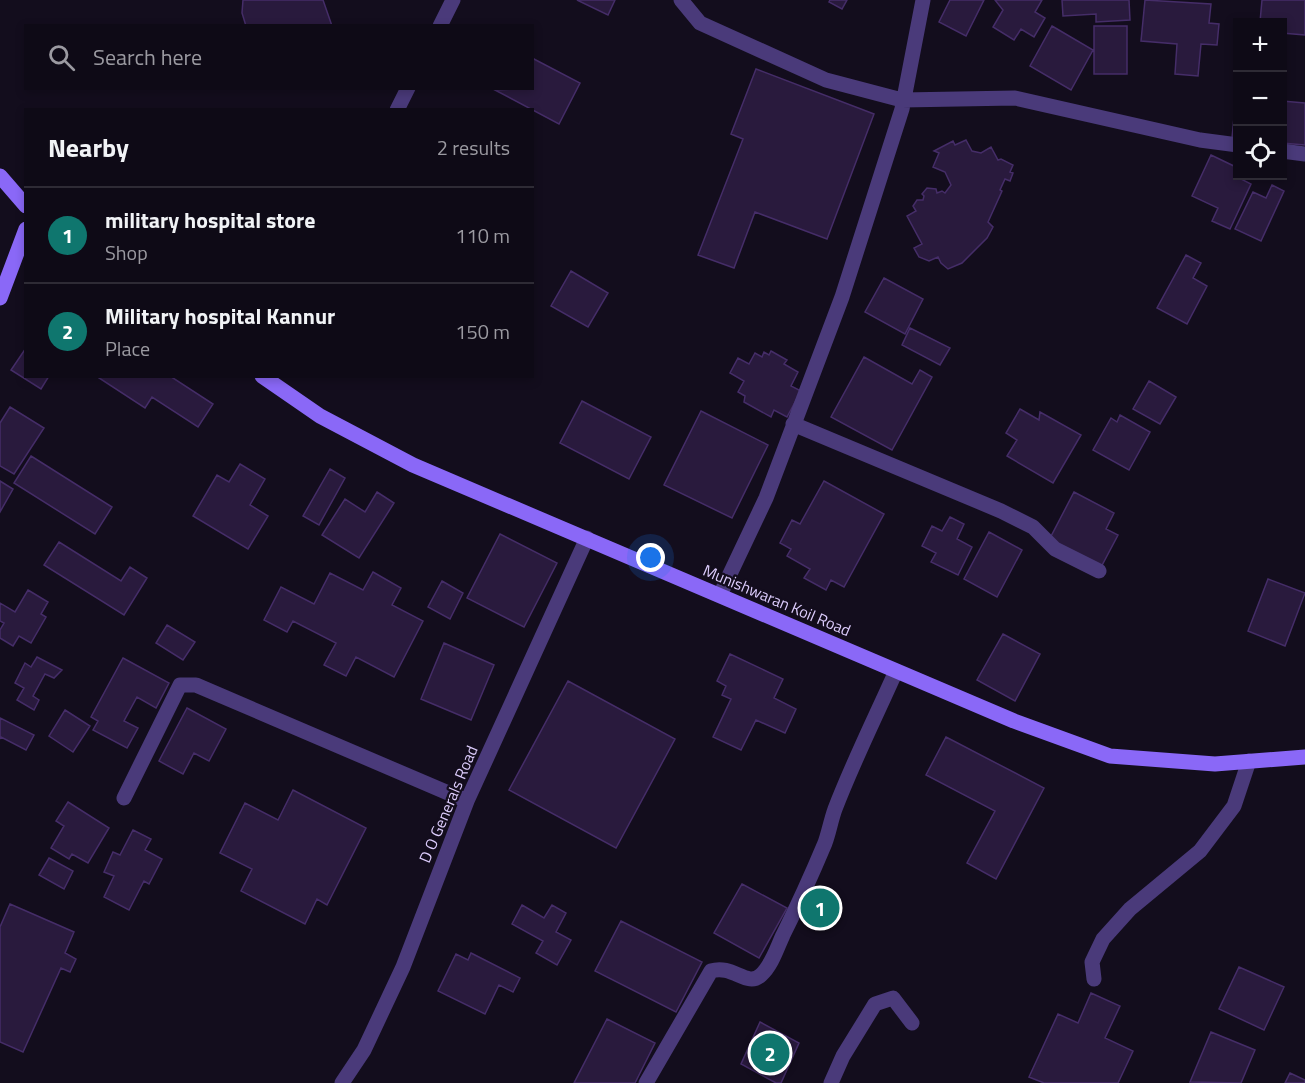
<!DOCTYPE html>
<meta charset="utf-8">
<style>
body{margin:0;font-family:"Titillium Web",sans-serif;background:#17131f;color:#f1f3f6}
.controls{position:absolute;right:18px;top:18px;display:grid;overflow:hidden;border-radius:0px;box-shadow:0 3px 9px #0003}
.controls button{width:54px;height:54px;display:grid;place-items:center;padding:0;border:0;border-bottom:2px solid #2e2b35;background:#0e0a16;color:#f1f3f6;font:30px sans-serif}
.you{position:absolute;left:651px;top:558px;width:21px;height:21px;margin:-15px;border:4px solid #fff;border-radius:50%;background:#1a73e8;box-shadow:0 0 0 9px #1a73e833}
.badge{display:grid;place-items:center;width:39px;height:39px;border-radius:50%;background:#0f766e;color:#fff;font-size:20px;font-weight:700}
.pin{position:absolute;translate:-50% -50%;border:3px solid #fff;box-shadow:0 2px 6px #0006}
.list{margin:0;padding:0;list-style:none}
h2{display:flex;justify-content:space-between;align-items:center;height:78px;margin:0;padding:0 24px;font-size:26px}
h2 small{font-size:20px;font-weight:400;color:#9b9aa1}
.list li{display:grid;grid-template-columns:39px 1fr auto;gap:18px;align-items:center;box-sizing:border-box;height:96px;padding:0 24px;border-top:2px solid #2e2b35}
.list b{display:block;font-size:22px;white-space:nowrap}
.list p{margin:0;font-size:20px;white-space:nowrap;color:#9b9aa1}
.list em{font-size:20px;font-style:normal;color:#9b9aa1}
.icon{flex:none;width:33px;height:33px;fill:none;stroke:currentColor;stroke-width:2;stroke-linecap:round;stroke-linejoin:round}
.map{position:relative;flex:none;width:1305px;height:1083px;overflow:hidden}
.search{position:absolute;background:#0e0a16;box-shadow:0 3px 9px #0003;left:24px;top:24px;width:510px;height:66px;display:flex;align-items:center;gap:15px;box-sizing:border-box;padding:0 21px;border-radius:0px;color:#9b9aa1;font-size:22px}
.panel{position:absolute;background:#0e0a16;box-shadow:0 3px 9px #0003;left:24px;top:108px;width:510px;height:270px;border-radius:0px}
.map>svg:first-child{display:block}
.building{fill:#291a3d;stroke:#452d68;stroke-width:1.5}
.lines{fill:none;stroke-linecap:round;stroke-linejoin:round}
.street{stroke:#4a3a7a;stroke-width:15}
.secondary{stroke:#8a68f7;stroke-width:15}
.labels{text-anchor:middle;stroke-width:4.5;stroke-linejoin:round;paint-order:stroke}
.street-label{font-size:16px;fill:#dcccfc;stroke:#130d1d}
</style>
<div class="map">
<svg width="1305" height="1083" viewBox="0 0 1305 1083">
<rect width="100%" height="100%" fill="#130d1d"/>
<path class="building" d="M243,0H323L332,26H246L242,13Z
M577,0H615L608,15Z
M830,0H847L842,9L829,2Z
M950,0H984L966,36L939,22Z
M995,0H1042L1035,12L1045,18L1034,37L1021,29L1014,40L993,27L1003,10Z
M1062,0H1129L1130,20L1096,22V14L1063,16Z
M1145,0L1211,4L1209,23L1219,24L1217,45L1201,44L1198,76L1175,74L1177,44L1141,41Z
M1262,0H1305V35L1282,33V22H1260Z
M1052,26L1093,50L1071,90L1030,66Z
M1094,26H1127V74H1094Z
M532,58L580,83L559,124L495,90L532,88Z
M756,69L874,114L827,239L755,212L734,268L698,255L743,139L731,134Z
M1236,97H1238V138H1232Z
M1282,101L1305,103V145L1282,143Z
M966,140L972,151L981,153L991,147L998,160L1001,159L1013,165L1010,172L1013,173L1010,181L1005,179L1000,190L1002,191L988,222L993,227L987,238L962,263L948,269L941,263L938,257L929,261L919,257L914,248L922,244L907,216L916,211L913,206L917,200H923L924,196L922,194L927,188L936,189L937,193L942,191L945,193L951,185L945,172L933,167L939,153L934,151L953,141L955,145Z
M1211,155L1238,168L1235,176L1251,184L1230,229L1212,221L1218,208L1192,196Z
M1272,185L1284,191L1261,241L1235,229L1253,192L1266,198Z
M1186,255L1201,263L1193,278L1207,286L1187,324L1157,308Z
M571,271L608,293L588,327L551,306Z
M884,278L923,299L905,334L865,312Z
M910,328L950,348L940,365L902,345Z
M26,348V376H49L41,389L11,370Z
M771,351L787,360L784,364L798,372L791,386L801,391L787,417L774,410L771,417L744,402L745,396L738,392L744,381L730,373L738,358L749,364L755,353L762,357L764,352L769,355Z
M864,357L912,384L920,370L932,377L892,450L831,417Z
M96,376H170L213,404L198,427L152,397L145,408Z
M1149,381L1176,397L1160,424L1133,409Z
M582,401L651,437L629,479L560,443Z
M10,407L44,428L14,474L0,466V423Z
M1020,409L1039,420L1040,412L1081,435L1053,483L1007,456L1017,440L1006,433Z
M701,411L768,445L732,518L664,485Z
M1120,415L1150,432L1129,470L1093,450L1111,418L1117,422Z
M31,456L112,507L95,534L14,483Z
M240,464L265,479L250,505L268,516L248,549L193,516L217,475L229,482Z
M330,469L345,478L319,525L303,516Z
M0,481L13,489L0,512Z
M824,481L884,514L844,587L831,580L826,590L804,578L810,569L787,556L791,549L780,543L792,520L800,524Z
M377,492L394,503L359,558L322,535L345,499L365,512Z
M1074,492L1114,513L1106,529L1118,535L1099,571L1047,544Z
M950,517L964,524L957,539L972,547L958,575L931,562L936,553L922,546L932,526L942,531Z
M989,532L1022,550L997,597L964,579Z
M500,534L557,563L524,627L467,598Z
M59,542L121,581L130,567L147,578L124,615L44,565Z
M373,572L401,588L392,605L423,621L394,677L356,657L346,676L324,665L336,643L293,621L287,632L264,620L281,587L314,604L330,573L363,590Z
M1268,579L1305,593L1285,646L1248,631Z
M442,581L463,593L450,619L428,607Z
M28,590L48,602L41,614L46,617L31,643L19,636L13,646L0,638V630L4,623L0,621V603L15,612Z
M167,625L195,642L183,660L156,643Z
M1003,634L1040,654L1015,701L977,680Z
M444,643L494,665L471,720L421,699Z
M730,654L783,679L774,698L796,709L785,733L756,720L741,750L713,737L731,699L722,695L726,686L717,681Z
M37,657L62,670L54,678L45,674L33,696L39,700L34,710L17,700L24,688L15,683L25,663L31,667Z
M123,658L169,683L156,708L137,697L124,721L138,728L127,748L93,730L98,721L91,717Z
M568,681L675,739L616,848L509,790Z
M187,708L226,729L209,761L194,753L183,774L159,761Z
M65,710L90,726L73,752L49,736Z
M0,718L34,735L26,750L1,737L0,739Z
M946,737L1044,788L996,879L967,863L995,811L926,775Z
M293,790L366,828L327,905L317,899L305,924L241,891L252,869L220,853L245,803L278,820Z
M68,802L109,828L88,863L72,854L69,859L51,848L64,826L56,821Z
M133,830L151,839L145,850L162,859L149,884L144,881L129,910L104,897L114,876L104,872L113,852L120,855Z
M49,858L73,871L64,889L39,875Z
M742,884L787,908L759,958L714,933Z
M821,893L830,896L821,919H811Z
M10,904L74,932L65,953L76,959L70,972L61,968L23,1052L0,1042V927Z
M522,905L544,918L552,905L566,913L556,932L571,940L557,965L536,953L543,941L512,924Z
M621,921L702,962L676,1012L595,971Z
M471,953L520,978L513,992L499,985L485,1014L438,991L456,954L468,960Z
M1239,967L1284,987L1264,1030L1219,1009Z
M1091,993L1120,1006L1105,1038L1133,1051L1118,1083H1044L1029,1077L1058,1014L1078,1023Z
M607,1019L655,1043L635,1083H574Z
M760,1022L799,1043L781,1083H776L741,1064Z
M1211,1032L1255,1050L1241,1083L1190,1082Z
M1290,1073L1305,1080V1083H1285Z"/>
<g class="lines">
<path class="street" d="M681,0L700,23L826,80L902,100L1015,98L1200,140L1238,145
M440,26L453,0
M397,110L408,88
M1282,151L1305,154
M793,424L1001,511L1033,527L1055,549L1099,571
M720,595L766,498L842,297L902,109L923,0
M124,798L180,685H196L467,801
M1094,979L1092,962L1103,939L1130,909L1200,851L1234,806L1249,761
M342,1083L364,1050L403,967L467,801L587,538
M646,1083L711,971C733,964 747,988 761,975C772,965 777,948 783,935C798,905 812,874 825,843C829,832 831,820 835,809C853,762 876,716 896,671
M831,1083L843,1056L875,1004L893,998L912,1023"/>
<path class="secondary" d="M0,176L26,206
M0,298L26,229
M262,376L320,416L413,465L1014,721L1110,756L1215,764L1305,757"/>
</g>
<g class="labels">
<g class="street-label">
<text transform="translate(777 600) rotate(23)" y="6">Munishwaran Koil Road</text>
<text transform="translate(448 804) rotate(-67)" y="6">D O Generals Road</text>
</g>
</g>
</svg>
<div class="controls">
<button>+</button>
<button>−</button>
<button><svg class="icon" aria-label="locate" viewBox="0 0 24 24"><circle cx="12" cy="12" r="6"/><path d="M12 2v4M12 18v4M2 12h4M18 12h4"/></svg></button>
</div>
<div class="you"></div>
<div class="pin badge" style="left:820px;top:908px">1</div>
<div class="pin badge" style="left:770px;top:1053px">2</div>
<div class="search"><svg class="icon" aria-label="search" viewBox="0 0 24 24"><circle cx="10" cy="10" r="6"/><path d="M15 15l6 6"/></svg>Search here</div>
<section class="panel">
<h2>Nearby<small>2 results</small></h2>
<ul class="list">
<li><span class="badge">1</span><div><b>military hospital store</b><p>Shop</p></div><em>110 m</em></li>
<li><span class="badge">2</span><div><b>Military hospital Kannur</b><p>Place</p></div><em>150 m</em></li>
</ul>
</section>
</div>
